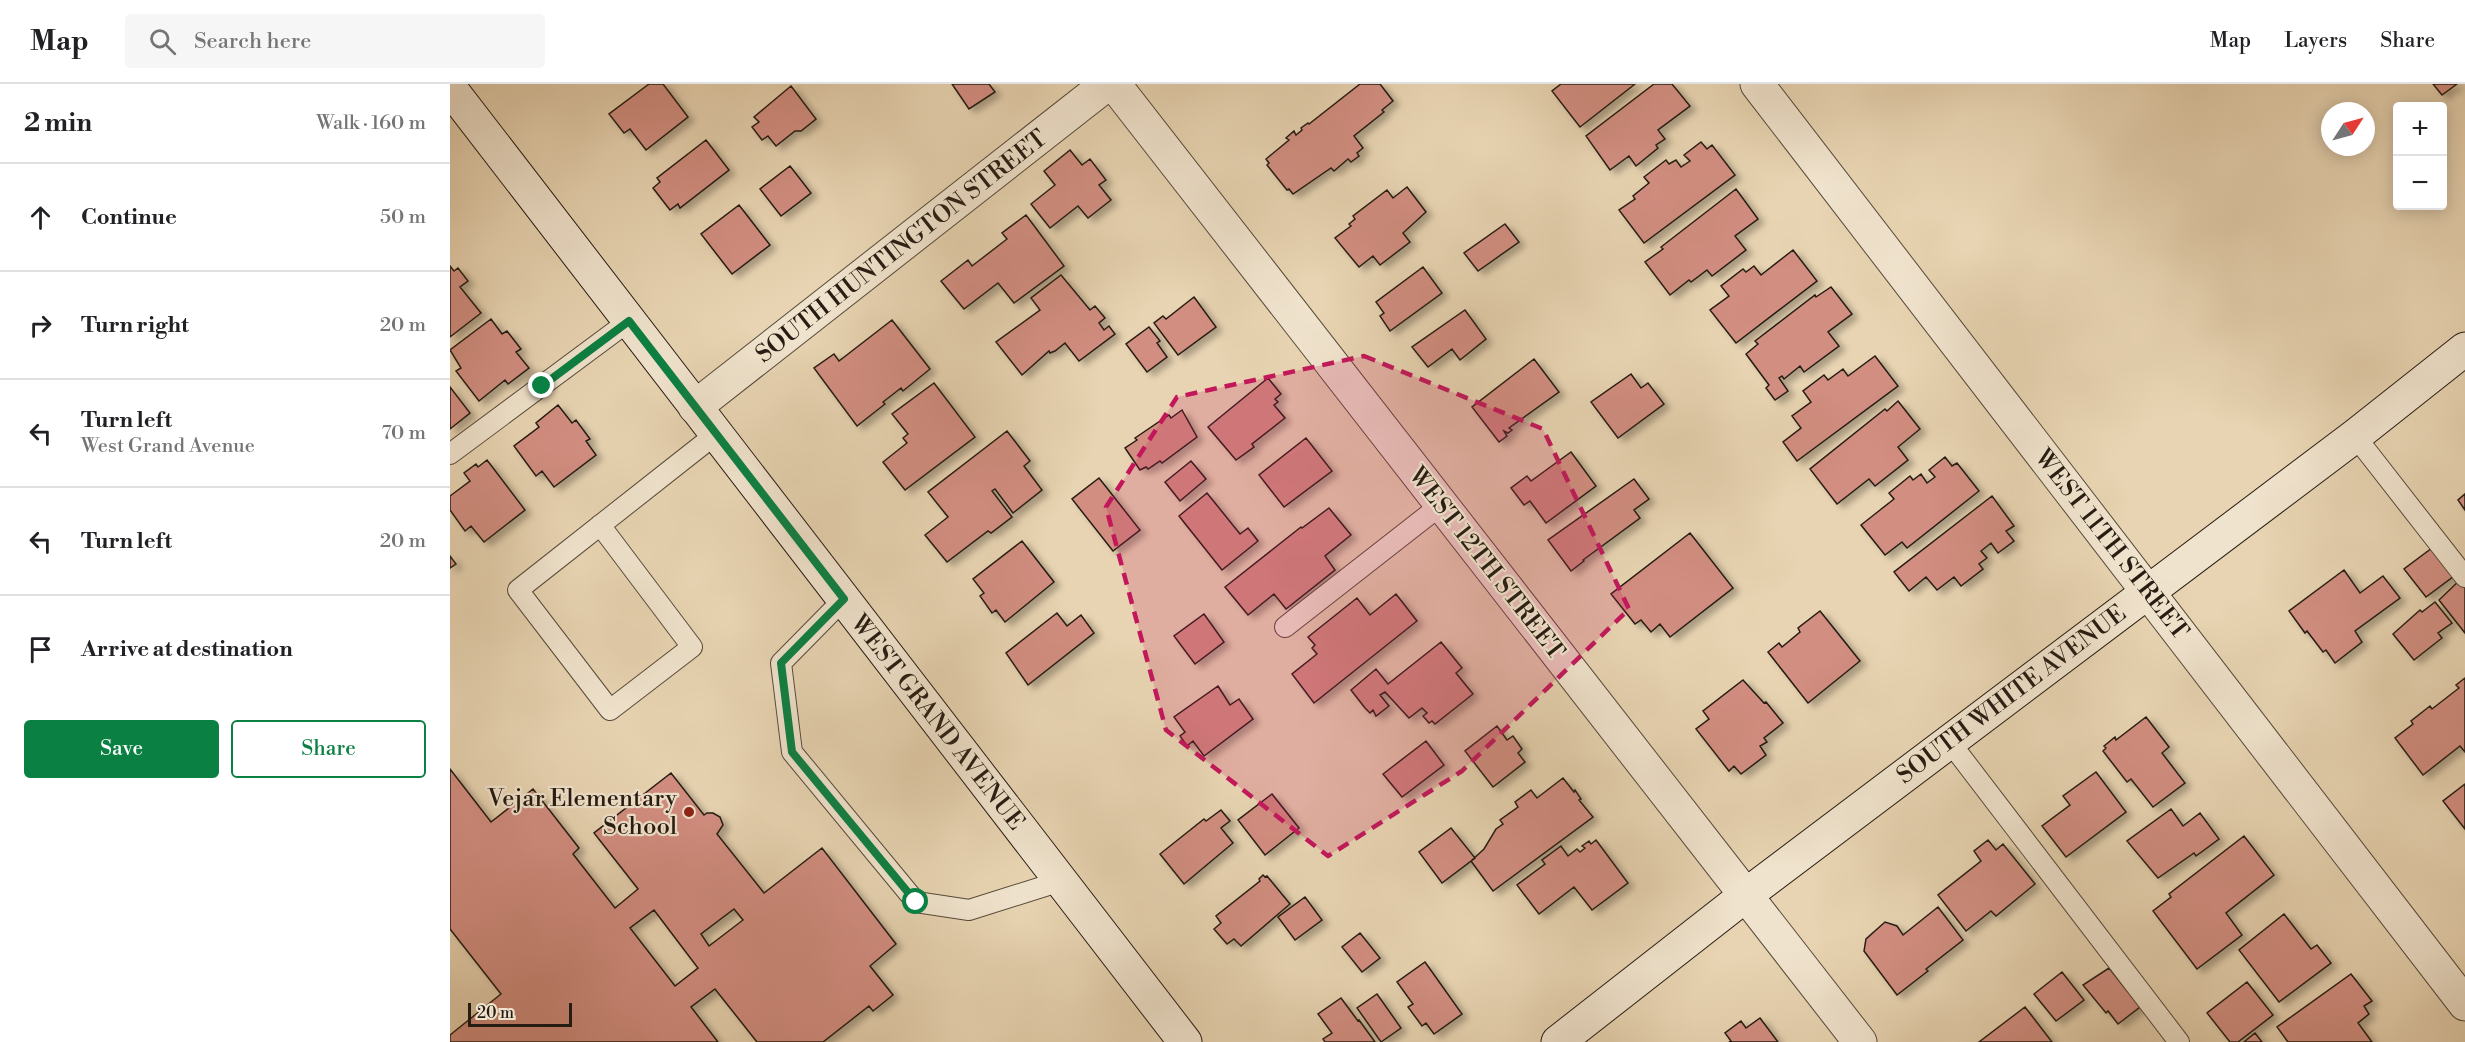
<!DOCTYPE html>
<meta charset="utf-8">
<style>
body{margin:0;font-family:"Libre Bodoni",serif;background:#f6f6f6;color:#202124}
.controls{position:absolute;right:18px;top:18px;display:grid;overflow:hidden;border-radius:6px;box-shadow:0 3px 15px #0003}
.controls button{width:54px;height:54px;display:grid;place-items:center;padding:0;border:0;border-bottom:2px solid #e0e0e0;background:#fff;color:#202124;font:30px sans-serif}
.compass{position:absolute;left:1871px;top:18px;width:54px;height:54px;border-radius:50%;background:#fff;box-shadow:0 3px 15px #0003;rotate:54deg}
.scale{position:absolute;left:18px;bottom:15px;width:104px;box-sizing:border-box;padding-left:6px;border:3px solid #261c12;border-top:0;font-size:16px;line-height:21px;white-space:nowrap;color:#261c12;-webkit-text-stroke:4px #f0e3cd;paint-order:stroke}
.stop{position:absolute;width:18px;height:18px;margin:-14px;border:4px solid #0b8043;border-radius:50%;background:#fff}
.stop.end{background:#0b8043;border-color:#fff;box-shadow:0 2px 6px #0008}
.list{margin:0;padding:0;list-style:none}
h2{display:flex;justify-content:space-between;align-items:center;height:78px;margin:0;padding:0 24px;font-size:26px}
h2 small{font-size:20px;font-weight:400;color:#757577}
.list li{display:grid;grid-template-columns:39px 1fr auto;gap:18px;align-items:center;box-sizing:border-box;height:108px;padding:0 24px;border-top:2px solid #e0e0e0}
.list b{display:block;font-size:22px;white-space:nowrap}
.list p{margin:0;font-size:20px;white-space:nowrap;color:#757577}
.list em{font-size:20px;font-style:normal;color:#757577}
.actions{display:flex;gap:12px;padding:18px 24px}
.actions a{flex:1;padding:14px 0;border:2px solid #0b8043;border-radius:6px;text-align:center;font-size:21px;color:#0b8043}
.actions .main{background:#0b8043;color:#fff}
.icon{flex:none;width:33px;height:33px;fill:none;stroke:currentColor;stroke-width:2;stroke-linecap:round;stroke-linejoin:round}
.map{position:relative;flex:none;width:2015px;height:958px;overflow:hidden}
header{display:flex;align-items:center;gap:36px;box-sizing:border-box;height:84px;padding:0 30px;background:#fff;border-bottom:2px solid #e0e0e0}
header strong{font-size:28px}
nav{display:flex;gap:33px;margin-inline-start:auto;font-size:21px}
.search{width:420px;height:54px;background:#f6f6f6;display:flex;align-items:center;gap:15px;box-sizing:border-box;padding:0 21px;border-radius:6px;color:#757577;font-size:22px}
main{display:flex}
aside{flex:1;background:#fff}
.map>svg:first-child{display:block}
.building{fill:#d28e81;stroke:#261c12;stroke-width:1.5;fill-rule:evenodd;filter:url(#shadow)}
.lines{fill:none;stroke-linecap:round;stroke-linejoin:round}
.lane-casing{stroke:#564a3a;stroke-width:22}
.street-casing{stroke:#564a3a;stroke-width:35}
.secondary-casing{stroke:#261c12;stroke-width:35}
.lane{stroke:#f0e3cd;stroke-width:20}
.street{stroke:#f0e3cd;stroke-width:33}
.secondary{stroke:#f0e3cd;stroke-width:33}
.route{stroke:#0b8043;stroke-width:8}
.marked{fill:#c2185b;fill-opacity:0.2;stroke:#c2185b;stroke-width:4.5;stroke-dasharray:12 8;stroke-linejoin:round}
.poi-dot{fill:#8f2418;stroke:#f0e3cd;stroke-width:2}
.labels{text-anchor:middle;stroke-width:4.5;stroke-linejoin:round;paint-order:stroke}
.street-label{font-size:24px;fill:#261c12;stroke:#f0e3cd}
.poi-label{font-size:24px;fill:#261c12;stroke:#f0e3cd;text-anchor:end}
</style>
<header>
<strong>Map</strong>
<div class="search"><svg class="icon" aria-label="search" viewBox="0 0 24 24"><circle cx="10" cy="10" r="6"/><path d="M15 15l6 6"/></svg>Search here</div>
<nav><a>Map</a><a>Layers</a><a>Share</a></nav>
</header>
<main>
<aside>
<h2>2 min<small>Walk · 160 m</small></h2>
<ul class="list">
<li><svg class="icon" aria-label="ahead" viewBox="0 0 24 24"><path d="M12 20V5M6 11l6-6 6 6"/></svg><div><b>Continue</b></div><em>50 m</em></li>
<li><svg class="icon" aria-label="right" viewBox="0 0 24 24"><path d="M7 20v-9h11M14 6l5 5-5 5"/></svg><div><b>Turn right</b></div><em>20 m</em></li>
<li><svg class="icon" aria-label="left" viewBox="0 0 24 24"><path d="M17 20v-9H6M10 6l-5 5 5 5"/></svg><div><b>Turn left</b><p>West Grand Avenue</p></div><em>70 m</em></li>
<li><svg class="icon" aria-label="left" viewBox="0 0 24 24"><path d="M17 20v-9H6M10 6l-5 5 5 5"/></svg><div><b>Turn left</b></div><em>20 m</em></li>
<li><svg class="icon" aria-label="arrive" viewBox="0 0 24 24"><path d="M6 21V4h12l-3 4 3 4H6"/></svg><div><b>Arrive at destination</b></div></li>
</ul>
<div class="actions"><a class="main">Save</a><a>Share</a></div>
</aside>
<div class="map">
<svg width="2015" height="958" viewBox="0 0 2015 958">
<defs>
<filter id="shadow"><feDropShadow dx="6" dy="4" stdDeviation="3" flood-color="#0004"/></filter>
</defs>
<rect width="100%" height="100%" fill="#e8d4b2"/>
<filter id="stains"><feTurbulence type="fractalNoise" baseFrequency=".00333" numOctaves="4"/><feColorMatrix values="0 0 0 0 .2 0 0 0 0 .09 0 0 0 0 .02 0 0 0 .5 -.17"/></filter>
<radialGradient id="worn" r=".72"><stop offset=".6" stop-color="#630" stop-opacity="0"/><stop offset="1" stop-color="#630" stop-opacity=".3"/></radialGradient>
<path class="building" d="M213,0L238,33L196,66L180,45L174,49L159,30L199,0Z
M502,0H539L545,8L519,25Z
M910,0H930L943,17L932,26L934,28L904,52L913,64L907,69L909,72L901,78L898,75L884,87L881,84L843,110L839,105L837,106L817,81L819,79L816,75L839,56L836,54L844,47L846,51L852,46L851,44L858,39L859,40Z
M1111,0H1185L1130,43L1102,7Z
M1204,0H1222L1240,22L1208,46L1215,55L1206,61L1208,64L1186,82L1179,72L1160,86L1136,52Z
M1983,0H2007L1992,11Z
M341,2L366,35L351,47H345L326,62L318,52L312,56L302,43L309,38L304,33Z
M256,56L279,86L230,124L228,120L220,126L203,104L210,98L207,94Z
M1251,58L1257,65L1262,61L1285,91L1194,159L1169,126L1185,115L1183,112L1199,99L1194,93L1216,76L1219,80L1226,76L1231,83L1240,77L1234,71Z
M620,66L632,81L640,75L656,96L649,101L661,116L638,134L628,122L600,144L581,120L605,101L594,87Z
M340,82L361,109L331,132L310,105Z
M957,103L976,128L953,149L960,158L930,181L923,172L909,183L885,154L901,142L899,140L905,135L903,132L937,106L943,114Z
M1286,105L1308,135L1285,152L1296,166L1262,192L1257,186L1241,198L1239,196L1220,211L1195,178L1213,165L1211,163Z
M289,121L320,161L282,190L251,150Z
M576,131L614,182L564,219L548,199L514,225L491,197L518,176L522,182L557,155L552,149Z
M1055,140L1069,158L1028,187L1014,169Z
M1343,166L1367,197L1286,259L1260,226L1279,212L1271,202L1293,185L1296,188L1304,182L1311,191Z
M0,182L4,187L8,184L18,197L10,203L31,229L0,253Z
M973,183L992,209L940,247L930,232L934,229L926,218Z
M611,191L640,226L645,222L655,234L649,239L654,246L659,242L665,250L629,277L615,259L605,267L600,269L599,267L572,291L546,258L590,226L581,214Z
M1381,203L1402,230L1378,248L1389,262L1354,288L1350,282L1334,295L1332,292L1329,294L1338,307L1325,316L1316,304L1319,301L1296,270L1308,260L1305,257L1365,211L1366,213Z
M744,213L766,243L728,271L704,239L713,232L716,235Z
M1015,226L1036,255L1010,276L1002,265L978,283L962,263Z
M41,235L52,250L57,247L71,265L66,268L79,284L58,300L55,296L29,317L6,287L11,284L0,266Z
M442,236L480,285L453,307L451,304L433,318L435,320L407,342L364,284L384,270L389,277Z
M699,243L710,257L707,259L717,273L697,288L676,260Z
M1425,272L1448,302L1347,377L1333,358L1351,344L1342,332L1361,318L1353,307L1374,291L1378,296L1393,285L1398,292Z
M1084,275L1109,308L1059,344L1062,346L1058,349L1054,347L1057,352L1049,358L1022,323Z
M1181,290L1191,304L1198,299L1214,320L1168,354L1141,318Z
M818,294L831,310L825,315L828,318L824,321L835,334L802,360L804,363L786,376L758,343Z
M484,299L525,353L455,406L433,378L457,359L453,354L458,350L442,330Z
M0,303L20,329L0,345Z
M1448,317L1470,345L1448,363L1458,376L1425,402L1419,395L1387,420L1360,385L1435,325L1437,327Z
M108,321L122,339L126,336L140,355L136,357L146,371L104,403L92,387L86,392L64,362L89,343L86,339Z
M732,326L747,353L712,379L710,377L698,385L696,383L690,386L675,364L687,356L685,354L719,331L721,334Z
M557,347L580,377L574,382L592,406L563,429L545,405L542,407L562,433L541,449L538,447L497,478L475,451L498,433L478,408Z
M856,354L882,387L834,423L809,391Z
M1121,368L1146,402L1096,439L1080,417L1074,421L1061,404L1077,392L1081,397Z
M1495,373L1502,382L1507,379L1529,407L1457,464L1452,458L1435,471L1411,441L1444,415L1439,409L1460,392L1463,396L1471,390L1477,399L1485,393L1479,386Z
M37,376L75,426L34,458L21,442L15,447L0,426V412L20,397L14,389L26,380L28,383Z
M741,377L756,395L730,417L715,398Z
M649,394L690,446L663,467L622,415Z
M1184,395L1199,415L1184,426L1190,434L1133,476L1134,477L1121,487L1098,456Z
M757,409L790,450L798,444L808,457L772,486L729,432Z
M2015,410V426L2008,416Z
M1542,412L1564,442L1556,447L1564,457L1548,469L1541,459L1531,467L1537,474L1529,480L1533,485L1511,502L1504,493L1487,506L1476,493L1459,507L1444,488Z
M879,424L901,451L875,472L885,486L836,525L824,510L798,531L775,503L851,443L852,444Z
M1240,449L1283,504L1220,553L1210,540L1201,548L1191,536L1185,540L1161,510Z
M572,457L604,498L555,538L546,526L542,529L530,512L534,509L523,495Z
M1982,464L2004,492L1976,513L1954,485Z
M0,472L6,480L0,484Z
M1894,486L1910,509L1933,492L1950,514L1905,547L1912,558L1885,579L1876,566L1873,568L1857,547L1855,549L1839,527Z
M2014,492L2015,493V549L1989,516Z
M946,510L967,537L864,619L842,590L867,570L862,564L865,561L858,553L907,514L920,531Z
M1985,518L2002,539L1988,549L1992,554L1964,576L1943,550L1970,526L1972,528Z
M1370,527L1410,577L1358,619L1318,568L1329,559L1332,563L1350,548L1348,544Z
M607,529L617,542L631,531L644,549L578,601L556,569Z
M754,530L774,558L745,580L724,552Z
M991,558L1012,584L1006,589L1023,610L985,640L982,637L979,639L973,632L977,629L972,624L959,634L935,608L930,611L939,622L926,632L923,626L920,629L915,624L901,606L926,585L938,600Z
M2015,594V668L2010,662L1973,691L1945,654L1963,640L1961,637L1980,622L1982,625L2009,604L2006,601Z
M1293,596L1314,619L1316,618L1333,639L1314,654L1317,658L1310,662L1316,671L1291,690L1284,682L1279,687L1246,645L1259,635L1253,627Z
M768,602L780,621L789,615L803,635L754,672L743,657L737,662L730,652L735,648L724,633Z
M1696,633L1719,663L1712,669L1735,699L1703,723L1681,695L1677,698L1653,667L1656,664L1654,662L1665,653L1666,656Z
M1047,642L1057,656L1063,652L1072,665L1068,669L1075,678L1043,703L1015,667Z
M976,657L994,681L952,713L933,690Z
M0,685L41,738L83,705L129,764L123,770L165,824L188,805L144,749L221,689L254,731L257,729H263L270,733L273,741L267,750L314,809L372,764L446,860L420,882L443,911L423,927L419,922L373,958H307L265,905L241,923L268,958H0V951L51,910L0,845ZM284,825L293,836L259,862L251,850ZM204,826L248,884L225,902L180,844Z
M1646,688L1676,728L1616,773L1592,742L1620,721L1613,712Z
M1113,694L1124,708L1125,706L1131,715L1129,716L1143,733L1043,807L1021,777L1034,765L1046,745L1053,740L1050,736L1068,723L1065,718L1081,706L1087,714Z
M2015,700V745L1993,717Z
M822,710L849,744L815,771L788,736Z
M1721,725L1733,742L1750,729L1769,755L1746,772L1744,769L1708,794L1677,757Z
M771,726L780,737L771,744L783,759L734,800L710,770L754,735L756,737Z
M1001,744L1025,774L992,799L969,768Z
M1794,752L1824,791L1776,829L1792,851L1747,885L1703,827L1721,813L1719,810Z
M1146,756L1178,799L1142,826L1124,803L1089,830L1067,801L1095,780L1092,776L1111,762L1118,772L1127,765L1130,768L1135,764L1132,762L1139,757L1141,760Z
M1538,756L1546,766L1553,760L1585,800L1546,832L1541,827L1516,847L1488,811L1531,777L1524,767Z
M813,791L815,793L817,792L840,820L791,862L784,855L777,860L764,845L771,839L766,832L810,797L809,795Z
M855,813L872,836L845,856L828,833Z
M1488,823L1513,856L1476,885L1478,887L1447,911L1414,867L1416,855L1435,838L1447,842L1453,851Z
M1834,830L1861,865L1867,861L1881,879L1829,918L1789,866Z
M910,849L930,874L912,888L892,863Z
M975,878L1012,930L984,950L976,939L972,942L958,923L963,920L947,898Z
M1659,884L1690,923L1668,940L1658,927L1656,929L1633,901Z
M1612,888L1634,916L1606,937L1584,910Z
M1901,890L1922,917L1914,922L1919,930L1908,939L1922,958H1838L1827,943Z
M1797,898L1823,931L1788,958H1780L1757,929Z
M927,910L951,944L931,958L907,924Z
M891,914L908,937L909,936L925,958H875L873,955L882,949L868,930Z
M1575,923L1602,958H1529Z
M1310,934L1328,958H1279L1281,957L1275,949L1291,937L1296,944Z
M1805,949L1812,958H1794Z"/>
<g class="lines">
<defs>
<path id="lane" d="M1905,352L2015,493
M0,370L179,237
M150,441L242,563L160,626L68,506C134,454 200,402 266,350
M394,515L331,579L342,668L466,818L519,826L611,797
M835,543L991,421
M1499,657L1729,958"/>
<path id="street" d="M664,0L1410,958
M1307,0L2015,920
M245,323L657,0"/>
<path id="secondary" d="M0,4L735,958
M1108,958L1296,811L1905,352L2015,265"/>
</defs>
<use href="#lane" class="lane-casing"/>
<use href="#street" class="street-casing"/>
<use href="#secondary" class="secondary-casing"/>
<use href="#lane" class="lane"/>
<use href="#street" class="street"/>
<use href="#secondary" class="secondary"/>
</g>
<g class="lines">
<path class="route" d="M92,302L179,237L394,515L331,579L342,668L466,818"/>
</g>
<path class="marked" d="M914,272L1093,345L1179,525L1012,687L878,772L716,646L656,423L727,313Z"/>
<circle class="poi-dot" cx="239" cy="728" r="6"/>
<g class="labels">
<g class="street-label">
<text transform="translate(451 162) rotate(-38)" y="8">SOUTH HUNTINGTON STREET</text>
<text transform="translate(1662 460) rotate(52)" y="8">WEST 11TH STREET</text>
<text transform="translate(1037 479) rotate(52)" y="8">WEST 12TH STREET</text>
<text transform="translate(1561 610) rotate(-37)" y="8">SOUTH WHITE AVENUE</text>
<text transform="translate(488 638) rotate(52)" y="8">WEST GRAND AVENUE</text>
</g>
<g class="poi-label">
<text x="227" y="722">Vejar Elementary<tspan x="227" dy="28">School</tspan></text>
</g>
</g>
<rect width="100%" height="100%" filter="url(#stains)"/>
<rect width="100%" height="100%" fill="url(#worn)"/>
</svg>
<div class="controls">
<button>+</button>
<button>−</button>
</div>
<svg class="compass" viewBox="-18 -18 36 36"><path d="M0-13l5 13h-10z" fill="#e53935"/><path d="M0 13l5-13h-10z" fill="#757577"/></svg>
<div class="scale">20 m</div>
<div class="stop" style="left:466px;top:818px"></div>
<div class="stop end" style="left:92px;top:302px"></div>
</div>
</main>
